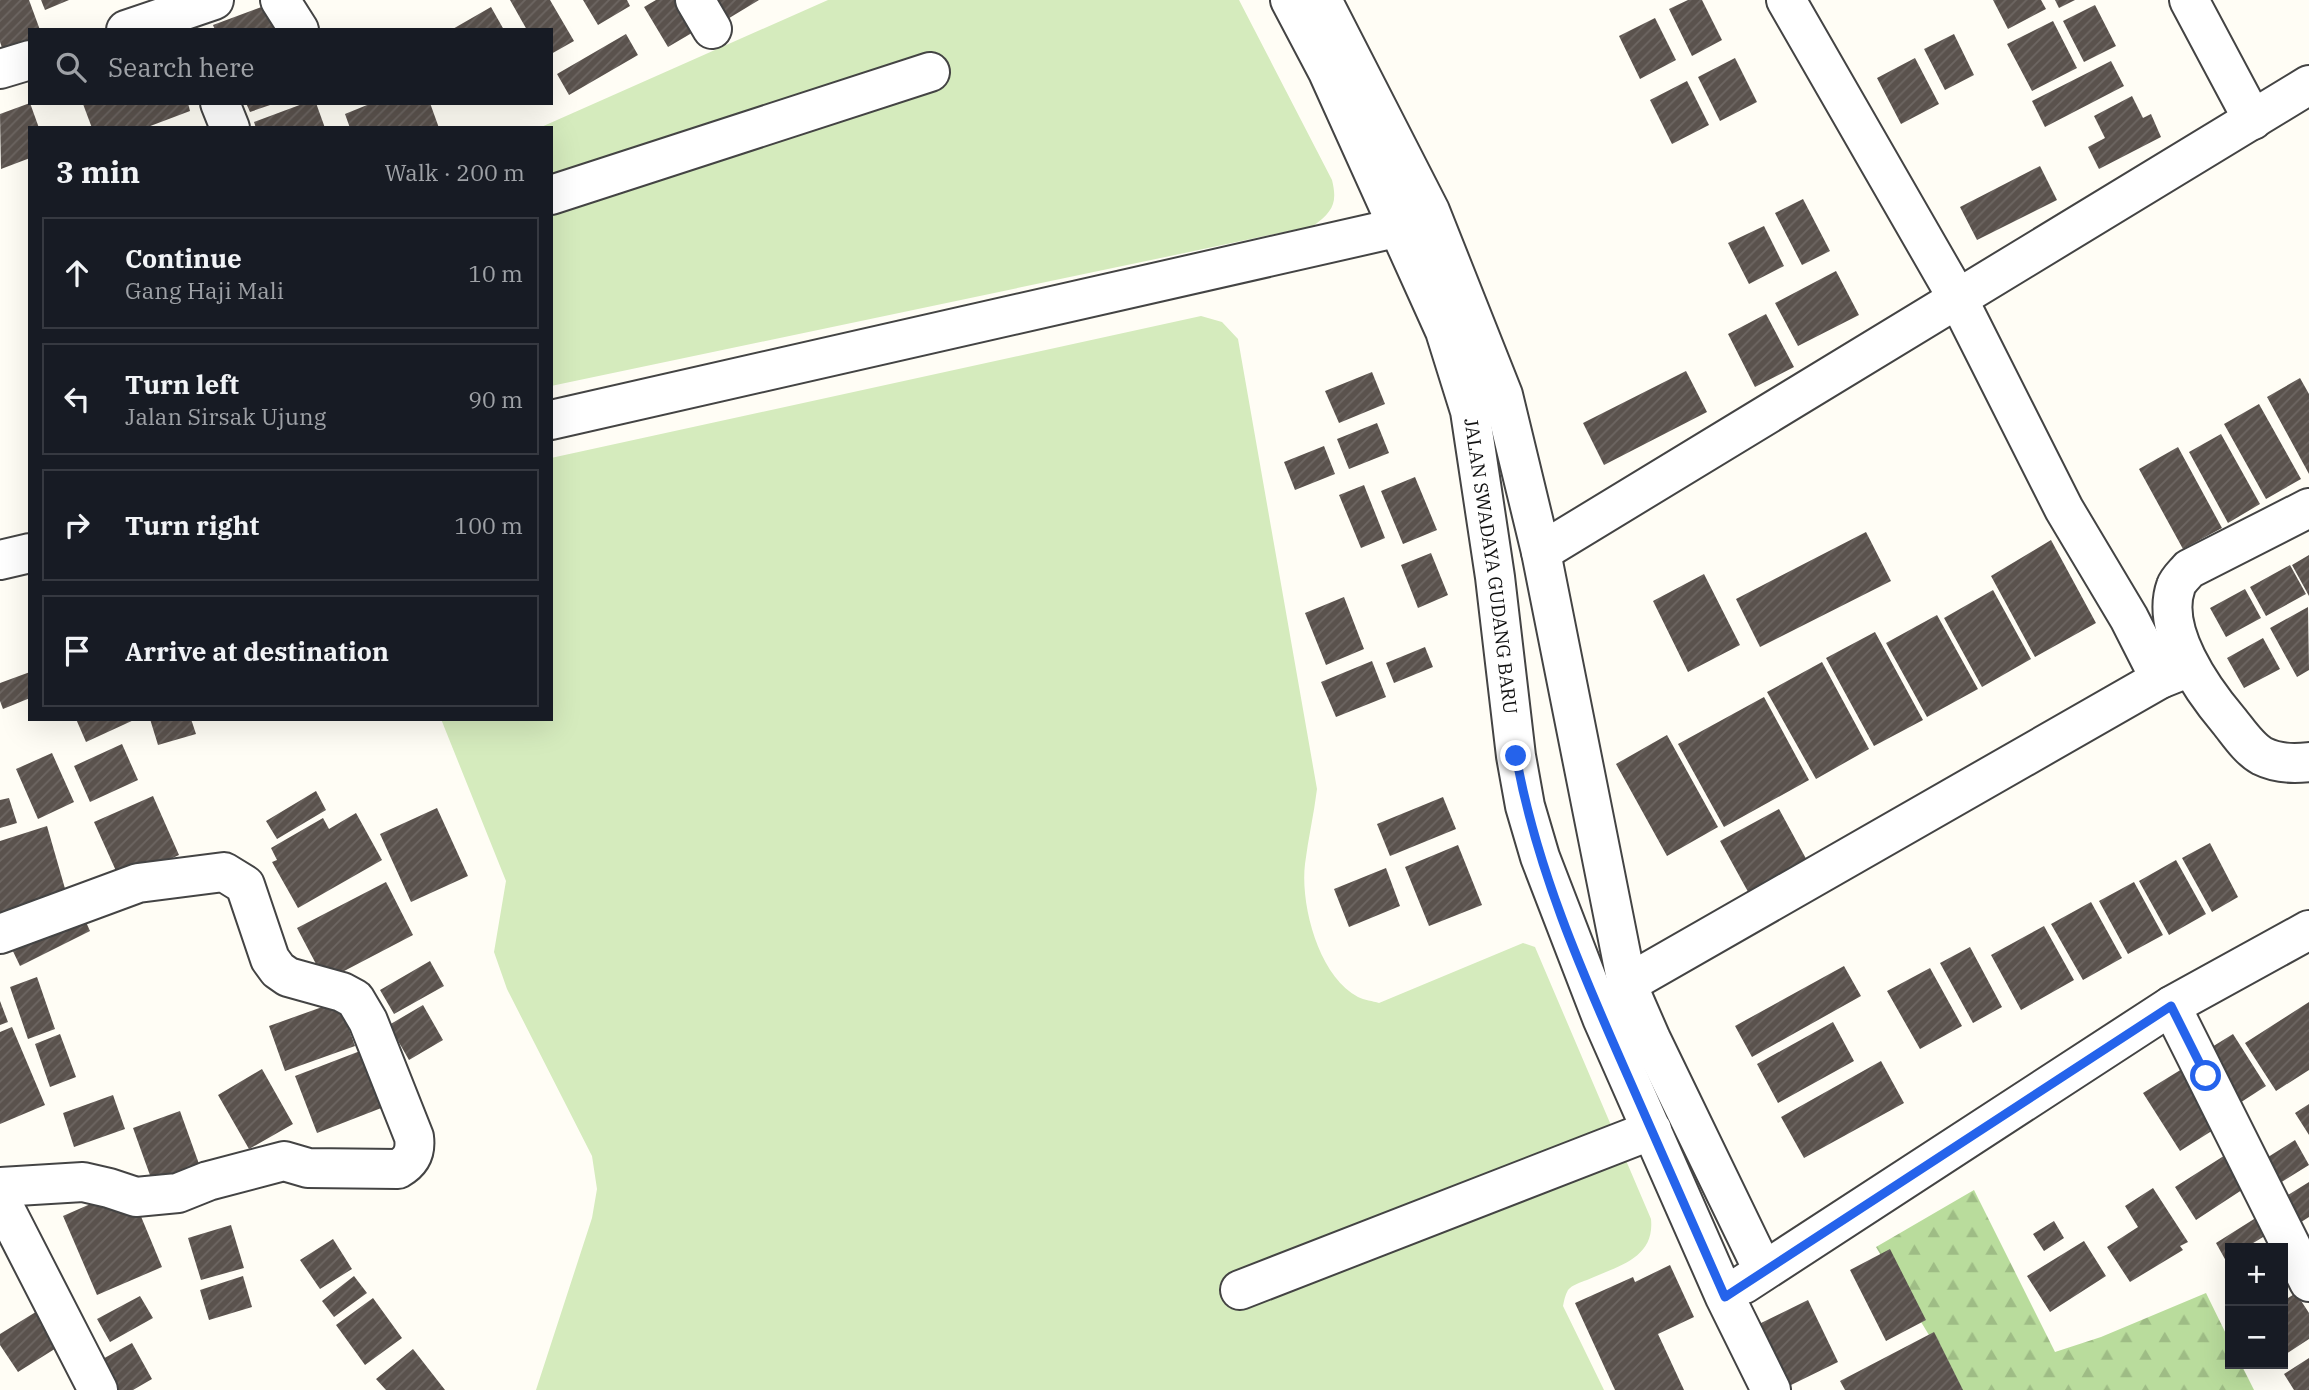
<!DOCTYPE html>
<meta charset="utf-8">
<style>
body{margin:0;font-family:"IBM Plex Serif",serif;background:#20242c;color:#f1f3f6}
.controls{position:absolute;right:21px;bottom:21px;display:grid;overflow:hidden;border-radius:0px;box-shadow:0 7px 28px #0002}
.controls button{width:63px;height:63px;display:grid;place-items:center;padding:0;border:0;border-bottom:2px solid #363941;background:#171b24;color:#f1f3f6;font:35px sans-serif}
.stop{position:absolute;width:21px;height:21px;margin:-16px;border:5px solid #2563eb;border-radius:50%;background:#fff}
.stop.end{background:#2563eb;border-color:#fff;box-shadow:0 2px 7px #0008}
.list{margin:0;padding:0;list-style:none}
h2{display:flex;justify-content:space-between;align-items:center;height:91px;margin:0;padding:0 28px;font-size:30px}
h2 small{font-size:23px;font-weight:400;color:#9ea1a6}
.list li{display:grid;grid-template-columns:46px 1fr auto;gap:21px;align-items:center;box-sizing:border-box;height:112px;margin:0 14px 14px;padding:0 14px;border:2px solid #363941;border-radius:0px}
.list b{display:block;font-size:26px;white-space:nowrap}
.list p{margin:0;font-size:23px;white-space:nowrap;color:#9ea1a6}
.list em{font-size:23px;font-style:normal;color:#9ea1a6}
.icon{flex:none;width:38px;height:38px;fill:none;stroke:currentColor;stroke-width:2;stroke-linecap:round;stroke-linejoin:round}
.map{position:relative;flex:none;width:2309px;height:1390px;overflow:hidden}
.search{position:absolute;background:#171b24;box-shadow:0 7px 28px #0002;left:28px;top:28px;width:525px;height:77px;display:flex;align-items:center;gap:18px;box-sizing:border-box;padding:0 24px;border-radius:0px;color:#9ea1a6;font-size:26px}
.panel{position:absolute;background:#171b24;box-shadow:0 7px 28px #0002;left:28px;top:126px;width:525px;height:595px;border-radius:0px}
.map>svg:first-child{display:block}
.grass{fill:#d5ebbd}
.forest{fill:url(#forest-firs)}
.building{fill:url(#building-hatch)}
.lines{fill:none;stroke-linecap:round;stroke-linejoin:round}
.minor-casing{stroke:#444;stroke-width:42}
.minor{stroke:#fff;stroke-width:38}
.route{stroke:#2563eb;stroke-width:9}
.labels{text-anchor:middle;stroke-width:7;stroke-linejoin:round;paint-order:stroke}
.street-label{font-size:19px;fill:#111;stroke:#fff}
</style>
<div class="map">
<svg width="2309" height="1390" viewBox="0 0 2309 1390">
<defs>
<pattern id="forest-firs" width="22" height="20" patternUnits="userSpaceOnUse" patternTransform="scale(1.75)"><rect width="22" height="20" fill="#b9dc9c"/><path d="M5 1l3.5 6h-7zM16 11l3.5 6h-7z" fill="#9ebc85"/></pattern>
<pattern id="building-hatch" width="6" height="6" patternUnits="userSpaceOnUse" patternTransform="scale(1.75)"><rect width="6" height="6" fill="#5a524d"/><path d="M-1 1l2-2M0 6l6-6M5 7l2-2" fill="none" stroke="#6d6662"/></pattern>
</defs>
<rect width="100%" height="100%" fill="#fffdf5"/>
<path class="grass" d="M828,0H1239L1332,180C1338,204 1332,212 1313,226L551,386V128H539Z
M1201,316L1222,322L1238,339L1317,789C1314,814 1308,839 1305,864C1300,905 1319,977 1358,997C1364,1000 1373,1001 1379,1003L1523,943L1535,947L1651,1219C1655,1259 1617,1266 1587,1280C1581,1282 1572,1285 1568,1290C1565,1295 1564,1301 1563,1306L1604,1390H536L592,1218L597,1189L592,1156L507,989L494,952L506,881L441,719H551V458Z"/>
<path class="forest" d="M1974,1190L2055,1352L2101,1337L2206,1293L2230,1342V1364H2241L2254,1390H1962L1876,1247Z"/>
<path class="building" d="M0,0H29L40,30H30V48L5,56L0,42Z
M41,0H69L45,10Z
M510,0H550L574,41L551,54V30H527Z
M583,0H627L630,6L598,25Z
M656,0H687L702,27L668,47L644,7Z
M708,0H759L721,23Z
M1688,0H1702L1722,40L1692,56L1669,9Z
M1993,0H2041L2046,9L2008,29Z
M2055,0H2075L2059,8Z
M275,2L285,30H215L213,25Z
M2095,5L2116,46L2084,62L2063,21Z
M491,7L504,30H451Z
M1655,18L1676,60L1640,79L1619,36Z
M2053,21L2077,68L2032,91L2007,44Z
M626,34L638,55L569,95L557,74Z
M1954,34L1974,75L1945,90L1924,49Z
M1735,58L1757,102L1720,121L1698,77Z
M1915,58L1939,104L1901,124L1877,78Z
M2111,61L2124,86L2045,127L2032,101Z
M1687,81L1709,125L1672,144L1650,100Z
M2132,96L2143,118L2151,114L2161,137L2099,169L2088,147L2105,138L2094,116Z
M30,103L39,128H30V158L1,169L0,114Z
M188,103L190,111L145,128H92L83,104Z
M246,103H273V104L250,112Z
M305,103H316L325,128H256L254,122Z
M372,103H430L439,128H350L345,114Z
M2040,166L2057,200L1977,240L1960,207Z
M1803,199L1830,251L1802,265L1775,213Z
M1764,226L1784,266L1749,284L1728,243Z
M1836,271L1859,315L1798,346L1775,303Z
M1766,314L1794,367L1755,387L1728,334Z
M1686,371L1707,412L1604,465L1583,423Z
M1372,372L1385,404L1339,423L1325,391Z
M2300,378L2309,394V474L2267,397Z
M2259,404L2301,479L2266,499L2224,424Z
M1377,423L1389,453L1349,469L1337,439Z
M2221,434L2260,504L2228,523L2189,452Z
M1324,446L1335,474L1295,490L1284,462Z
M2178,447L2222,528L2183,549L2139,469Z
M1415,477L1437,530L1403,544L1381,491Z
M1364,485L1385,538L1361,548L1339,495Z
M1866,532L1891,581L1760,647L1736,599Z
M2051,540L2096,623L2035,657L1991,576Z
M1431,553L1448,595L1418,608L1401,565Z
M2309,555V596L2292,565Z
M2290,565L2306,594L2266,616L2250,587Z
M1704,574L1740,645L1688,672L1653,601Z
M2245,589L2261,618L2226,637L2210,608Z
M1993,590L2031,659L1982,687L1944,618Z
M1344,597L1364,649L1326,665L1305,613Z
M2308,607L2309,670L2297,677L2270,628Z
M1937,615L1978,689L1927,717L1886,643Z
M1875,632L1923,720L1874,746L1826,658Z
M2263,638L2280,669L2244,688L2227,658Z
M1425,647L1433,667L1394,683L1386,663Z
M1372,661L1386,697L1336,717L1321,682Z
M1822,662L1869,749L1816,779L1767,692Z
M30,672V698L3,709L0,701V683Z
M1764,697L1809,780L1724,827L1678,744Z
M76,719H136L86,742Z
M150,719H191L196,734L158,745Z
M1667,735L1718,827L1667,856L1616,764Z
M122,744L138,780L90,802L74,766Z
M52,753L74,802L38,819L16,769Z
M316,791L326,810L277,839L266,821Z
M153,796L179,855L121,882L94,822Z
M1443,797L1456,829L1390,856L1377,824Z
M9,798L17,823L0,828V800Z
M437,808L468,876L411,902L380,834Z
M1779,809L1810,866L1752,899L1720,841Z
M356,813L382,860L298,908L272,862L277,860L271,848L323,818L329,829Z
M47,826L68,899L0,919V841Z
M2210,843L2238,897L2212,912L2182,858Z
M1458,845L1482,905L1429,926L1405,867Z
M2176,860L2206,914L2169,935L2139,881Z
M1386,868L1400,906L1349,927L1334,889Z
M386,882L413,935L325,981L297,928Z
M2134,882L2163,935L2128,954L2099,901Z
M2091,902L2122,958L2083,980L2051,924Z
M81,911L90,931L20,966L10,945Z
M2044,926L2074,980L2021,1010L1991,955Z
M1970,947L2002,1007L1973,1023L1940,963Z
M430,961L444,986L394,1014L380,990Z
M1844,966L1861,996L1752,1057L1735,1026Z
M1930,968L1962,1026L1920,1049L1887,991Z
M37,977L55,1029L28,1039L10,987Z
M0,1001L8,1022L0,1025Z
M339,1001L355,1046L285,1071L269,1026Z
M2309,1002V1070L2276,1091L2245,1043Z
M423,1005L443,1040L409,1060L389,1025Z
M1833,1022L1854,1061L1778,1103L1757,1064Z
M12,1027L45,1105L0,1124V1032Z
M60,1034L76,1077L50,1087L35,1044Z
M2233,1034L2266,1086L2232,1108L2199,1055Z
M368,1048L389,1105L317,1133L295,1076Z
M1881,1061L1904,1103L1804,1158L1781,1117Z
M262,1069L293,1124L249,1149L218,1095Z
M2182,1069L2218,1127L2180,1151L2143,1093Z
M113,1095L125,1129L74,1147L63,1113Z
M2309,1104V1135L2295,1113Z
M180,1111L203,1175L156,1192L133,1128Z
M2295,1140L2309,1165L2272,1188L2257,1164Z
M2230,1152L2251,1184L2196,1220L2175,1187Z
M2309,1182V1217L2298,1224L2283,1198Z
M2153,1188L2188,1242L2180,1246L2183,1250L2130,1282L2107,1247L2138,1227L2125,1206Z
M111,1195L135,1202L162,1267L97,1295L63,1216Z
M2262,1214L2273,1231L2245,1248H2230V1258L2226,1261L2216,1243Z
M2054,1221L2064,1238L2044,1251L2033,1234Z
M231,1225L244,1268L201,1280L188,1238Z
M333,1239L352,1269L320,1289L300,1260Z
M2084,1241L2106,1276L2050,1312L2027,1276Z
M1890,1249L1926,1320L1886,1341L1850,1270Z
M1670,1265L1694,1317L1658,1334L1684,1390H1615L1575,1303L1633,1277L1635,1282Z
M243,1276L252,1307L209,1320L200,1290Z
M354,1276L367,1293L334,1317L322,1301Z
M2296,1293L2309,1313V1339L2283,1356V1301Z
M140,1296L153,1318L110,1342L97,1319Z
M373,1298L402,1338L365,1365L336,1325Z
M1808,1300L1838,1362L1789,1386L1759,1324Z
M39,1310L61,1345L18,1372L0,1345V1334Z
M1934,1332L1963,1390H1845L1840,1381Z
M132,1343L152,1379L133,1390H114L99,1361Z
M413,1349L445,1390H386L376,1379Z
M2309,1358V1390H2294L2284,1374Z"/>
<g class="lines">
<defs>
<g id="minor">
<path d="M280,0L299,30"/>
<path d="M695,0L712,29"/>
<path id="s1" d="M1290,0L1328,72L1445,331L1470,411L1495,577L1516,756L1525,806L1540,857L1602,1018L1725,1297L1771,1390"/>
<path d="M1322,0L1430,211L1503,395L1541,552L1627,984L1651,1039L1763,1270"/>
<path d="M1786,0L1958,299L2064,509L2129,618L2160,679"/>
<path d="M2189,0L2253,120"/>
<path d="M126,30L214,0"/>
<path d="M0,69L30,60"/>
<path d="M220,103L230,128"/>
<path d="M551,195L930,72"/>
<path d="M551,420L1400,227"/>
<path d="M2309,508L2189,569C2185,574 2178,580 2176,586C2160,630 2202,689 2229,721C2238,732 2249,749 2262,756C2276,763 2293,764 2309,762"/>
<path d="M1541,552L2309,85"/>
<path d="M0,560L30,553"/>
<path d="M0,934L138,883L224,872L245,885L270,959L278,970L288,977L342,992L355,999L368,1021L414,1137C416,1152 412,1161 398,1169L308,1168L284,1161L208,1181L178,1193L136,1197L109,1188L83,1182L0,1187"/>
<path d="M1627,984L2160,679L2190,667"/>
<path d="M2171,1006L2309,1282"/>
<path d="M0,1199L98,1390"/>
<path d="M1744,1284L2171,1006L2309,930"/>
<path d="M1240,1290L1652,1130"/>
</g>
</defs>
<use href="#minor" class="minor-casing"/>
<use href="#minor" class="minor"/>
</g>
<g class="lines">
<path class="route" d="M1516,756C1536,867 1581,970 1626,1072C1659,1147 1692,1222 1725,1297L2171,1006L2206,1076"/>
</g>
<g class="labels">
<g class="street-label">
<text dy="7" stroke="none"><textPath href="#s1" startOffset="606">JALAN SWADAYA GUDANG BARU</textPath></text>
</g>
</g>
</svg>
<div class="controls">
<button>+</button>
<button>−</button>
</div>
<div class="stop" style="left:2206px;top:1076px"></div>
<div class="stop end" style="left:1516px;top:756px"></div>
<div class="search"><svg class="icon" aria-label="search" viewBox="0 0 24 24"><circle cx="10" cy="10" r="6"/><path d="M15 15l6 6"/></svg>Search here</div>
<section class="panel">
<h2>3 min<small>Walk · 200 m</small></h2>
<ul class="list">
<li><svg class="icon" aria-label="ahead" viewBox="0 0 24 24"><path d="M12 20V5M6 11l6-6 6 6"/></svg><div><b>Continue</b><p>Gang Haji Mali</p></div><em>10 m</em></li>
<li><svg class="icon" aria-label="left" viewBox="0 0 24 24"><path d="M17 20v-9H6M10 6l-5 5 5 5"/></svg><div><b>Turn left</b><p>Jalan Sirsak Ujung</p></div><em>90 m</em></li>
<li><svg class="icon" aria-label="right" viewBox="0 0 24 24"><path d="M7 20v-9h11M14 6l5 5-5 5"/></svg><div><b>Turn right</b></div><em>100 m</em></li>
<li><svg class="icon" aria-label="arrive" viewBox="0 0 24 24"><path d="M6 21V4h12l-3 4 3 4H6"/></svg><div><b>Arrive at destination</b></div></li>
</ul>
</section>
</div>
